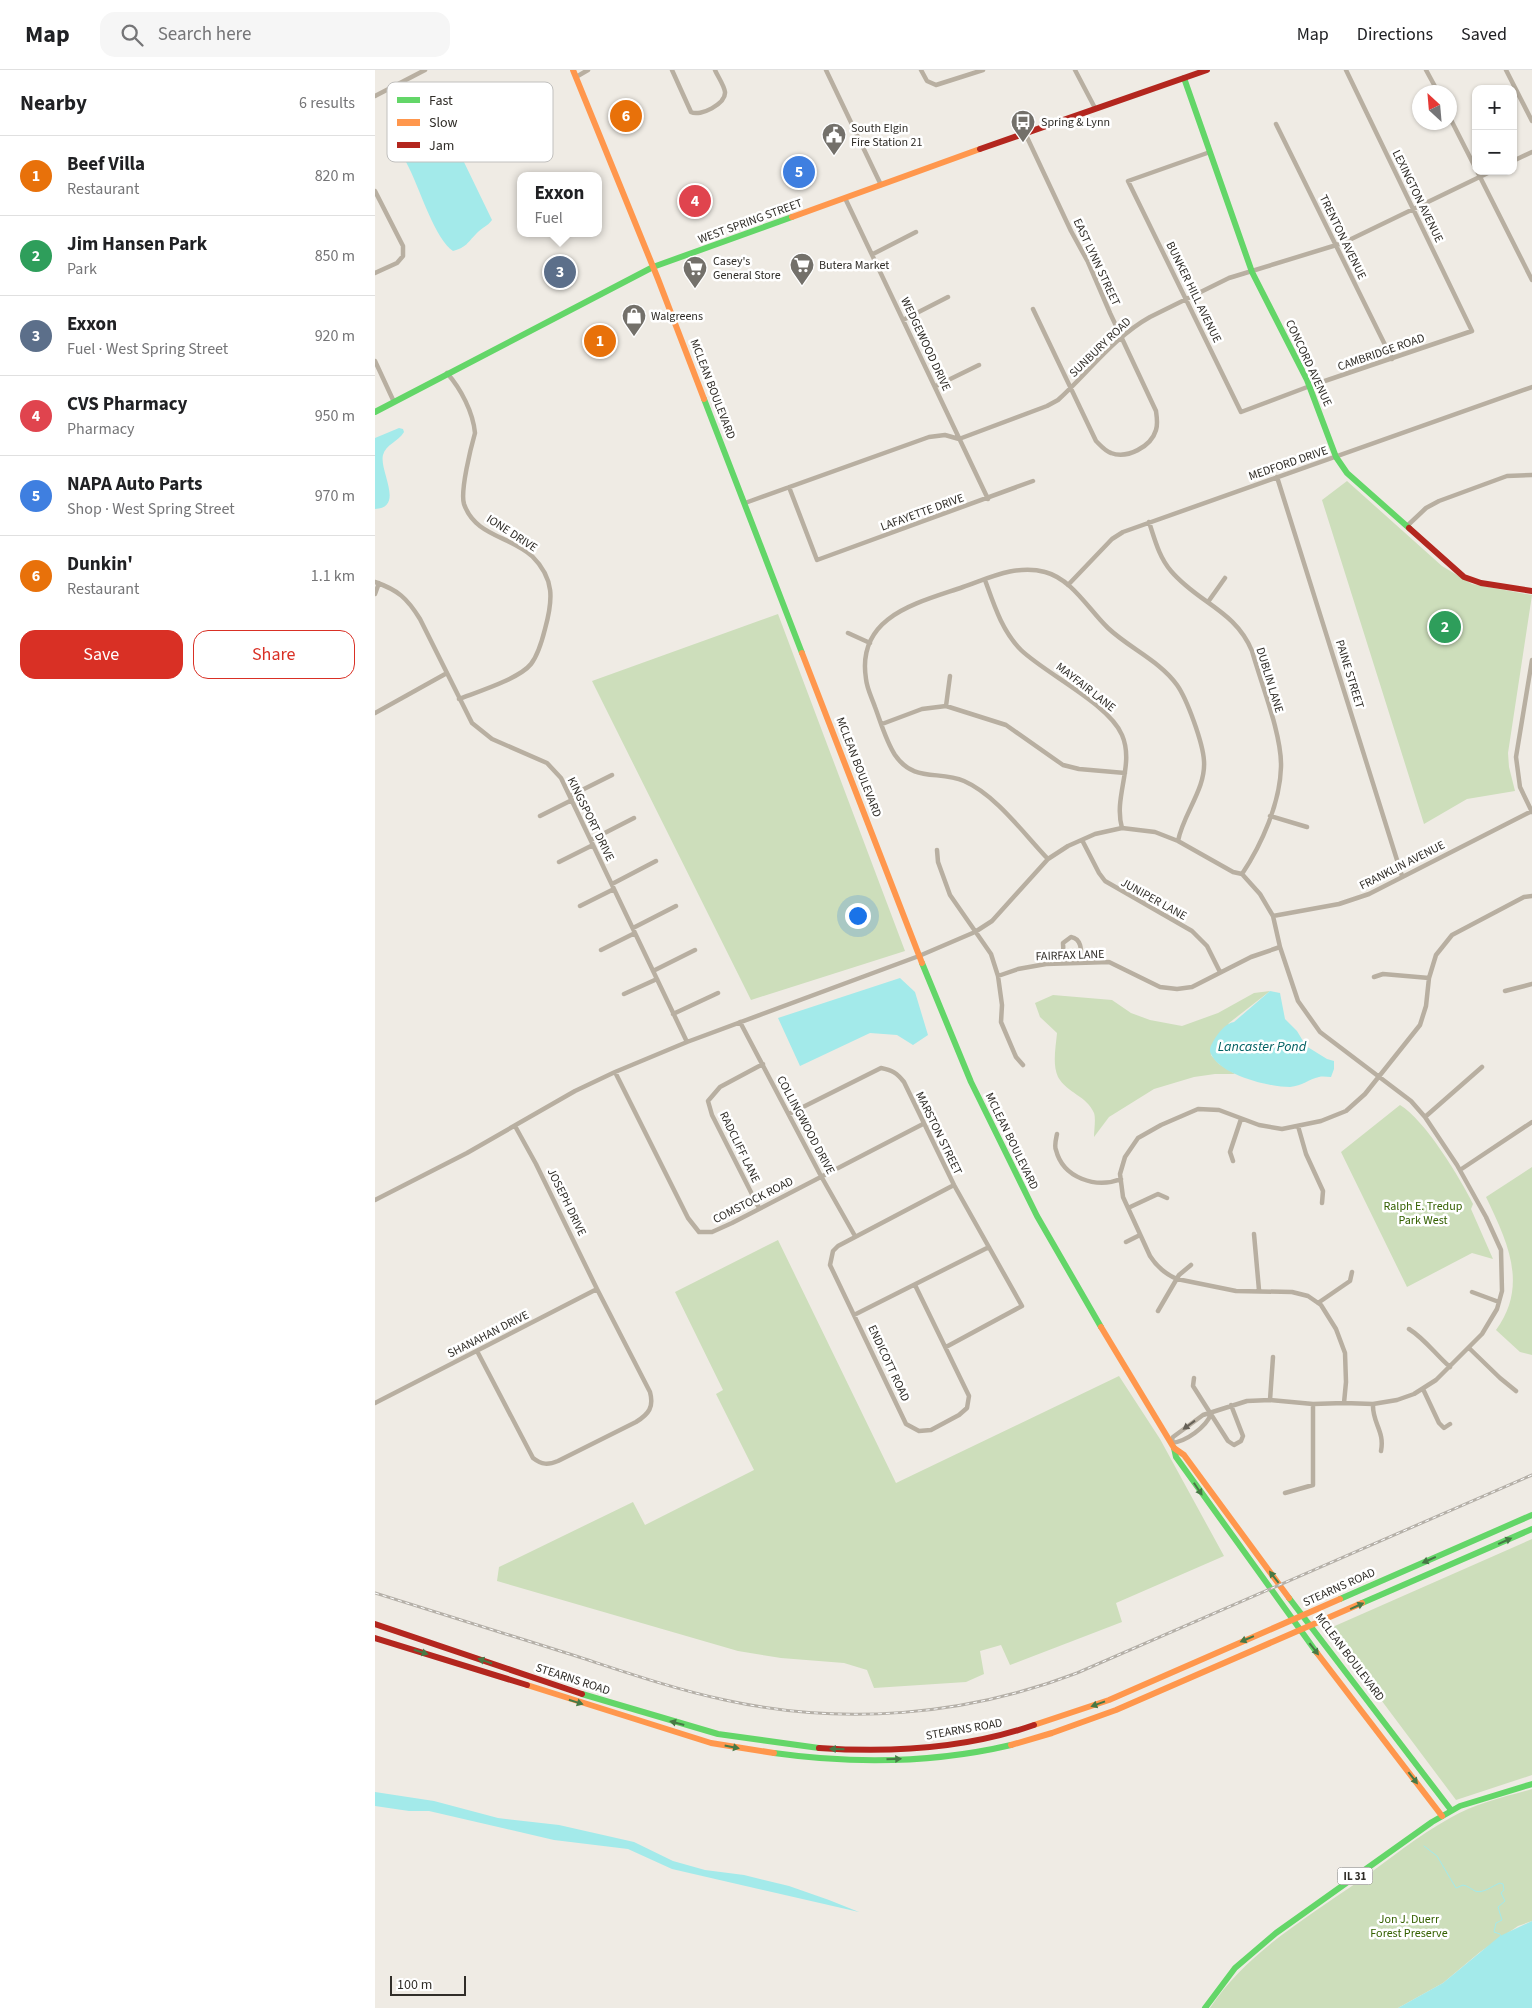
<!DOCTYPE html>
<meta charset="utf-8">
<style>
body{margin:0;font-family:"Source Sans 3",sans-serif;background:#f6f6f6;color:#202124}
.controls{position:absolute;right:15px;top:15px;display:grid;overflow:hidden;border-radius:10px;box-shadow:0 1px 4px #0004}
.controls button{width:45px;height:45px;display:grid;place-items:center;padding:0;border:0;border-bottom:1px solid #e0e0e0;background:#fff;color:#202124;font:25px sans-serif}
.compass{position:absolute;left:1037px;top:15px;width:45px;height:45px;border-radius:50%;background:#fff;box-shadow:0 1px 4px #0004;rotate:334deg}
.scale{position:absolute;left:15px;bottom:12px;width:76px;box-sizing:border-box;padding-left:5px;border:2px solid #302d28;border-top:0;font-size:14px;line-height:18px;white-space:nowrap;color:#302d28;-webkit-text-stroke:4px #fff;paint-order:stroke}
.you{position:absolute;left:482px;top:845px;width:18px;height:18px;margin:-12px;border:4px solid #fff;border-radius:50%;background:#1a73e8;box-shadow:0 0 0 8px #1a73e833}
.badge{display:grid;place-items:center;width:32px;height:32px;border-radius:50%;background:#d93025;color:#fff;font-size:16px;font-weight:700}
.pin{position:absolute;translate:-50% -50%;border:2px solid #fff;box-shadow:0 1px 5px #0006}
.popup{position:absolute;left:142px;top:102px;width:85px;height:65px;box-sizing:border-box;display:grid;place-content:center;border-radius:10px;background:#fff;filter:drop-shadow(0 1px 4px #0005);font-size:16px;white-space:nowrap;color:#757577}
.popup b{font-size:19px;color:#202124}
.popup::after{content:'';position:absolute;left:50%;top:100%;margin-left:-10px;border:10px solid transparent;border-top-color:#fff}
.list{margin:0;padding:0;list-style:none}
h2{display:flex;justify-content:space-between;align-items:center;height:65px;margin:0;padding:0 20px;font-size:21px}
h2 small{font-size:16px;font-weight:400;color:#757577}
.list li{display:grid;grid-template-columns:32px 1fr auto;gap:15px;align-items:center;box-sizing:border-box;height:80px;padding:0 20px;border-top:1px solid #e0e0e0}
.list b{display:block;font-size:19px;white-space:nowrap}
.list p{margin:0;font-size:16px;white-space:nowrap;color:#757577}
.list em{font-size:16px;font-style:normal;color:#757577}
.actions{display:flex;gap:10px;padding:15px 20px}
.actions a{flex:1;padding:11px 0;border:1px solid #d93025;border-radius:15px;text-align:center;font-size:18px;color:#d93025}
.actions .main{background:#d93025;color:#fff}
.icon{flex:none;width:28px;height:28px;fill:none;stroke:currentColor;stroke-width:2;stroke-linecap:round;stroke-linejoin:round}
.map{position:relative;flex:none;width:1157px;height:1938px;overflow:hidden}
header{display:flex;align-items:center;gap:30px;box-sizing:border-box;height:70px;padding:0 25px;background:#fff;border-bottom:1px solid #e0e0e0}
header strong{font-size:24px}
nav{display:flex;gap:28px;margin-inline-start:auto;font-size:18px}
.search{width:350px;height:45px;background:#f6f6f6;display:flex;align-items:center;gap:12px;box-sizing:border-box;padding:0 18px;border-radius:15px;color:#757577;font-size:19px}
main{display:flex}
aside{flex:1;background:#fff}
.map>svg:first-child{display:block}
.green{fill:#cddebb}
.water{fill:#a3eaea}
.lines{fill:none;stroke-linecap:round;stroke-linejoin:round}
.stream{stroke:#a3eaea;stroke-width:1}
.street{stroke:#b8afa1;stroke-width:4.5}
.fast{stroke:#63d668;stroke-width:6}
.slow{stroke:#ff974d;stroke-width:6}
.jam{stroke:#b3261e;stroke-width:6}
.rail-casing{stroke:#b5b0a8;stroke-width:3}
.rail{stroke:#fff;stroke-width:1;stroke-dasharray:4;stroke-linecap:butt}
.oneway{fill:#666158}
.oneway2{fill:#477945}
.labels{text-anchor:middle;stroke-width:5;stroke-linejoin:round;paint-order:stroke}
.shield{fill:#fff;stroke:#6e6c68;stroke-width:1}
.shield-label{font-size:11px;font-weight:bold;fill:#302d28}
.poi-label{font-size:12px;fill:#302d28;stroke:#fff;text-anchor:start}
.street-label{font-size:12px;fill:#302d28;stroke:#fff}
.park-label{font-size:12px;fill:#346000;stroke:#fff}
.water-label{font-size:14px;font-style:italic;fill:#006062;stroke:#fff}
.key{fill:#fff;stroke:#c1c0be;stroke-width:1}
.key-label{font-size:14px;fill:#302d28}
</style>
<header>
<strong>Map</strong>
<div class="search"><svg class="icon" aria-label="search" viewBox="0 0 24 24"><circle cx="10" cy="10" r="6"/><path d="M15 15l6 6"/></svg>Search here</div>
<nav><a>Map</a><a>Directions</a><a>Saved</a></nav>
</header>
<main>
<aside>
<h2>Nearby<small>6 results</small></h2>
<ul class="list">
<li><span class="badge" style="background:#e8710a">1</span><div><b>Beef Villa</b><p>Restaurant</p></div><em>820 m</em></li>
<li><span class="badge" style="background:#2e9e5b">2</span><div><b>Jim Hansen Park</b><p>Park</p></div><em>850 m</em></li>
<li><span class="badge" style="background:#5c6f8a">3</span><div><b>Exxon</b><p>Fuel · West Spring Street</p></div><em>920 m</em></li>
<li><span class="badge" style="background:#e0444e">4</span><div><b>CVS Pharmacy</b><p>Pharmacy</p></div><em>950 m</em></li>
<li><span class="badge" style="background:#3f7fe0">5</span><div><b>NAPA Auto Parts</b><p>Shop · West Spring Street</p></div><em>970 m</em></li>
<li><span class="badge" style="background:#e8710a">6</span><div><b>Dunkin'</b><p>Restaurant</p></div><em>1.1 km</em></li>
</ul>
<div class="actions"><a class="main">Save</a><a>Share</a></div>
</aside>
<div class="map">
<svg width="1157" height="1938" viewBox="0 0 1157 1938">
<rect width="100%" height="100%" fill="#efebe4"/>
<path class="green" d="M972,411L1067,496L1097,514L1157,525L1133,683L1134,697L1140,721L1092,729L1049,754L947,430Z
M403,544L530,881L376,930L217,611Z
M895,921L854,953L836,985L844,994L860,1004H840L819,1007L779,1019L734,1047L719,1067C719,1060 721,1049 719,1043C712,1026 692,1023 683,1007C677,994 681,976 682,963L665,947L660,933L678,925L737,930L756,943L775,950L807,956L843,943L879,923Z
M1025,1035C1050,1050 1085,1108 1098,1134L1096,1139L1118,1189L1097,1183L1032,1217L966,1082Z
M1157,1097V1285L1145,1282L1121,1260C1154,1215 1132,1171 1111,1127Z
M403,1170L521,1413L744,1306L785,1369L849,1486L741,1533L747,1552L635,1595L626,1575L605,1581L609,1604L591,1612L499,1618L492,1600L469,1593L406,1588L363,1581L122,1511L124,1497L258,1432L270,1455L379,1400L341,1324L348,1320L300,1222Z
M1157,1469V1705L1081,1730L953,1559Z
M1157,1719V1851L1143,1856L1105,1882L1068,1913L1023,1938H835C872,1882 933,1847 987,1809C1016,1788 1044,1765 1075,1748C1100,1733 1129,1727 1157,1719Z"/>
<path class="water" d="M62,42L73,59L117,150C113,156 106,158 101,164C92,173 92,177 78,181C61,170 45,121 36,102C30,89 22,76 16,63Z
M24,358L28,359L29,362C23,372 11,374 8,385C4,401 30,437 0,439V368Z
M525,908L540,922L553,965L538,975L522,965L495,963L425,996L403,948Z
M895,921L905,923L910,949L922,961L931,976L952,989L959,991V999L956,1007C952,1007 948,1006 944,1007C934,1009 927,1016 915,1017C894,1017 845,1005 836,984C833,979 837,974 839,970C843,963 851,953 859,952Z
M0,1722L59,1731L123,1748L184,1755L259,1772L298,1791L330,1800L369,1805L414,1816L454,1830L484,1842L297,1799L253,1779L179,1770L54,1741H34L0,1736Z
M1157,1851V1938H1023L1068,1913L1125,1866Z"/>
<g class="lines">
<path class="stream" d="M1049,1776L1062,1786L1081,1818L1088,1815C1093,1816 1096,1819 1100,1821C1108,1824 1117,1816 1125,1813L1128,1814L1129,1820L1126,1823L1130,1831L1123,1837L1127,1850L1121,1853L1119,1862L1125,1864L1126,1868"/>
<path class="street" d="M297,0L316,42C325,47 351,34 350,22C349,15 343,7 340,0
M451,0L506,115
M546,0L552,11L561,15L608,0
M700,0L720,38
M1051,0L1063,22
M1131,0L1157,51
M201,7L213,0
M0,26L50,0
M1074,46L1101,99
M901,54L1017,289
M650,63L696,161L713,192L735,243L781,341C782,348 783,354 781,360C776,377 752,389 736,383C730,381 726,376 721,371L658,239
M835,82L753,111L866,342L935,316L1097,261L971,0
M1138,91L1157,82
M1102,101L1157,210
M0,121L28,176V186L22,193L0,203
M470,128L613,429
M498,184L541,162
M528,250L573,227
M0,291L19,332
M72,303C86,319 98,342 100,363C96,377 85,421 89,434C100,466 135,466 157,486C180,509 178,530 170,559C167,571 163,585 156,594C144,609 102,622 84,629
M561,316L604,295
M902,407L1027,806
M414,417L442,490L658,411
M370,433L554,367L570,365L584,369L672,336L683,330C713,303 739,267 775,247L854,208L968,173L1117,101
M774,452C780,470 784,487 796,501C823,533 860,540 877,581C886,613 907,665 906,697C905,733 887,774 867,804
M1032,456L1051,438L1064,431L1132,406L1157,405
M610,510C619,535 627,561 646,580C671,604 734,634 747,665C760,695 738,727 747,758
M0,512C23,520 32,528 45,549L97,653L117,669L172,693L186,708L312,972
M693,515L737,469L748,462L1157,317
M0,524L4,513
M833,532L850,508
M473,563L495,573
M1157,590L1141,687L1145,717L1157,742
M571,636L575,606
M0,643L72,603
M507,654L547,639L571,636L631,655L688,695L704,699L750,703
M195,726L237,705
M165,746L197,730
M895,746L932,757
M216,770L259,748
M707,770L724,803L730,811L817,861L832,876L845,902
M562,780L563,792L575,825L616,884L623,906L627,935L626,952L641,987L648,995
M673,789C649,764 621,725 589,711C564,700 539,713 520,685C511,671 506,653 500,637C497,628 492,619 491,609C481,546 542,533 588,517C614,508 642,494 670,502C697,509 714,540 733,558C754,578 785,591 802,615C812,629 828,673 829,691C831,719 808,744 803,771
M184,792L218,775
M237,814L281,791
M205,836L239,819
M898,846L964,834L994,824L1157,741
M258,858L301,836
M226,880L260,863
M689,893L688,873L696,867C708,869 706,883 706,893
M278,901L320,880
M623,906L643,899L671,894L734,892L785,917L802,919L817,917L876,887L905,877
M999,907L1008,904L1054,908
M1130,921L1157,914
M249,924L282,909
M298,944L343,923
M365,952L446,1106L480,1166
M240,1002L313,1148L324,1162H337L357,1153L548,1054
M414,1044L506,998C517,1000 522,1003 529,1012L579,1115L647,1236L571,1277
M1050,1047L1107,997
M140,1056L161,1094L222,1219
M923,1056L931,1084L948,1121L947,1133
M682,1064C681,1069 679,1076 681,1080C688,1108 721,1119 746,1109
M858,1091L855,1082L866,1049
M1085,1100L1157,1052
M0,1130L92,1083L200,1021L240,1002L312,972L544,886L600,862L617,851L673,789L693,776L720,764L747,758L780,762L803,771L858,802L867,804L885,824L898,846L905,877L923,931L945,962L1036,1031L1050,1047L1082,1095L1111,1147L1126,1180L1127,1221L1122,1239L1107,1264L1061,1310L1039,1324L1022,1330L998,1334L969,1333L938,1334L895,1330L872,1331L828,1345L798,1367L796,1373C811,1372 831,1357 836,1344
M384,1138L337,1045L333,1031L345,1017L388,994
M753,1138L783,1124L792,1128
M879,1164L884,1220
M751,1172L765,1165
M540,1215L594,1326L592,1338L584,1345L556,1360L544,1361L531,1354L455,1195L458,1181L463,1176L579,1115
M1097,1222L1124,1232
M943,1233L975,1211L977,1202
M783,1241L804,1205L816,1195
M479,1245L614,1177
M1034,1259C1050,1269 1061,1285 1075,1297
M1094,1278L1125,1308L1141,1321
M819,1308L818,1316L853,1371L859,1375L866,1371L868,1366L856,1335
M1048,1319L1064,1353L1069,1358L1075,1354
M895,1330L898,1287
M0,1333L222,1219L275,1322C279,1337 274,1344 261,1352L183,1391C173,1395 167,1395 158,1388L102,1281
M969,1333L971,1312L970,1283L961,1259L946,1235L933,1226L917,1222L861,1221L802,1209C790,1204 782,1197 775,1186L748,1127L745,1104L750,1087L763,1068L786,1055L823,1039L844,1040L884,1055L907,1059L946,1051L971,1041L990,1024L1045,955L1051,936L1054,908L1061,885L1077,865L1149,827L1157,826
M998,1334C997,1353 1010,1361 1006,1381
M910,1423L938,1415V1334"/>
<path class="fast" d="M809,8L877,202L932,310L961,387L972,403L1034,458
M329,329L427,583
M0,342L278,197L417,147
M547,893L596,1012L662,1146L726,1257
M799,1378L801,1387L942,1583
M914,1528L1076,1740
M965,1529L1157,1445
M987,1533L1157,1459
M207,1624L343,1664L444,1678
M399,1683C477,1694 559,1693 636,1675
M830,1938L860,1898L901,1863L1057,1752L1085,1736L1157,1714"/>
<path class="slow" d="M198,0L283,209L329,329
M417,147L605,79
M427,583L547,893
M726,1257L799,1378L809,1385L914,1528
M942,1583L1067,1746
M152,1615L336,1673L399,1683
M659,1655L734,1630L965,1529
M636,1675L677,1663L741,1640L987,1533"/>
<path class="jam" d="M605,79L832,0
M1034,458L1089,507L1106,513L1157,521
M0,1554L207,1624
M0,1568L152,1615
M444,1678C516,1683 590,1679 659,1655"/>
<defs>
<path id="rail" d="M0,1523C67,1544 134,1565 201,1586C250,1602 299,1619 350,1630C467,1656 590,1646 702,1603L1157,1405"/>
</defs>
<use href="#rail" class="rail-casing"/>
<use href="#rail" class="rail"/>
</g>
<defs><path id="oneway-solid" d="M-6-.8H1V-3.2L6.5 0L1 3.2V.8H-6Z" transform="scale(1.25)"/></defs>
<use class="oneway" href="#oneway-solid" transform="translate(814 1355) rotate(144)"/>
<g class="oneway2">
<use href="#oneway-solid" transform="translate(823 1419) rotate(56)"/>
<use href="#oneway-solid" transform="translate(1130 1471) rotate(-24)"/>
<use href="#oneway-solid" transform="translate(1054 1490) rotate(156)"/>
<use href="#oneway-solid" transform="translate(899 1507) rotate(-128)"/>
<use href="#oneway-solid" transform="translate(982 1536) rotate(-24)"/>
<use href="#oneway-solid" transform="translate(872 1569) rotate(157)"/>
<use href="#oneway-solid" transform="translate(939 1579) rotate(52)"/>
<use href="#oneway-solid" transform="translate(46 1582) rotate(18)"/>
<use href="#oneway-solid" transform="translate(110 1591) rotate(-161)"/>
<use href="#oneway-solid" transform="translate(201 1632) rotate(18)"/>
<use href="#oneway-solid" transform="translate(723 1634) rotate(160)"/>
<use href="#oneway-solid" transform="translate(302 1653) rotate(-165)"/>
<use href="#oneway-solid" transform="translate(357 1677) rotate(11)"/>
<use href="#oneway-solid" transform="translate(462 1679) rotate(-178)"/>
<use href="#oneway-solid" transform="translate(519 1689) rotate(-2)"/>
<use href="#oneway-solid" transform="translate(1038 1708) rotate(52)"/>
</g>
<defs>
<symbol id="bus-pin" viewBox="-11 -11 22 30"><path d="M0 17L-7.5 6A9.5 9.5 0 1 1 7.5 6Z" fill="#73706a" stroke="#fff"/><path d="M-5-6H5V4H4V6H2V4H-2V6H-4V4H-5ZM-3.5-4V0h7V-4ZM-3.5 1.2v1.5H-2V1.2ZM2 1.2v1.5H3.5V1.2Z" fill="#fff"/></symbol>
<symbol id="civic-pin" viewBox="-11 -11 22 30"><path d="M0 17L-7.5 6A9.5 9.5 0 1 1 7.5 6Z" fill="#73706a" stroke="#fff"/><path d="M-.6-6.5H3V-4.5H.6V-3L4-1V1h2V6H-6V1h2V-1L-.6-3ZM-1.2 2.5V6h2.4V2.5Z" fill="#fff"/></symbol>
<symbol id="supermarket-pin" viewBox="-11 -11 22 30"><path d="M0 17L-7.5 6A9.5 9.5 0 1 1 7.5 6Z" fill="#73706a" stroke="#fff"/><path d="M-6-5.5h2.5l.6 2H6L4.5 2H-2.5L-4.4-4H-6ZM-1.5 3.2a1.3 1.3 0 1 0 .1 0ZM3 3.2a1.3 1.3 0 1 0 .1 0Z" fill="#fff"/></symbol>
<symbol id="shop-pin" viewBox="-11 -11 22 30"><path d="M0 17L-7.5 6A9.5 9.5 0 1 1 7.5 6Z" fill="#73706a" stroke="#fff"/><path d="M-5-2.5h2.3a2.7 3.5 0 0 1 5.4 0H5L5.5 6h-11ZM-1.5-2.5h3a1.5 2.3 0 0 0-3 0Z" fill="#fff"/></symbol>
</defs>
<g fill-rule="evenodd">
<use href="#bus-pin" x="634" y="38" width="28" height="38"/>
<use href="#civic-pin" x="445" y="51" width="28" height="38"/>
<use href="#supermarket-pin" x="413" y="181" width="28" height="38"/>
<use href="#supermarket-pin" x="306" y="184" width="28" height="38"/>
<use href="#shop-pin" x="245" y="232" width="28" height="38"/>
</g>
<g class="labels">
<rect class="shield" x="962.5" y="1797.5" width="35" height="17" rx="4"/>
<g class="shield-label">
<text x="980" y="1810">IL 31</text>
</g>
<g class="poi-label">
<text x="666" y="56">Spring &amp; Lynn</text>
<text x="476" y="62">South Elgin<tspan x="476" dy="14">Fire Station 21</tspan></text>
<text x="338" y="195">Casey's<tspan x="338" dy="14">General Store</tspan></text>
<text x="444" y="199">Butera Market</text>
<text x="276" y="250">Walgreens</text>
</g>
<g class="street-label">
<text transform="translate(1043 126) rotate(64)" y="4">LEXINGTON AVENUE</text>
<text transform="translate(375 151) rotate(-20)" y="4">WEST SPRING STREET</text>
<text transform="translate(968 167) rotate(64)" y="4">TRENTON AVENUE</text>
<text transform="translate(722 192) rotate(65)" y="4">EAST LYNN STREET</text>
<text transform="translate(819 222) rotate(64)" y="4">BUNKER HILL AVENUE</text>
<text transform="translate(551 274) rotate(65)" y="4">WEDGEWOOD DRIVE</text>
<text transform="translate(725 277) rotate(-44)" y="4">SUNBURY ROAD</text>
<text transform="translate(1006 282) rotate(-19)" y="4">CAMBRIDGE ROAD</text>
<text transform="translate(934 293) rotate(65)" y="4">CONCORD AVENUE</text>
<text transform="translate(338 319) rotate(69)" y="4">MCLEAN BOULEVARD</text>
<text transform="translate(913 393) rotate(-19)" y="4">MEDFORD DRIVE</text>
<text transform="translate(547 442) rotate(-20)" y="4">LAFAYETTE DRIVE</text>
<text transform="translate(137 463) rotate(33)" y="4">IONE DRIVE</text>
<text transform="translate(975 604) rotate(73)" y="4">PAINE STREET</text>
<text transform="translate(895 610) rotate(73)" y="4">DUBLIN LANE</text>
<text transform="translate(711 617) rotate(38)" y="4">MAYFAIR LANE</text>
<text transform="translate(484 697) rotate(69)" y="4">MCLEAN BOULEVARD</text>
<text transform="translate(216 749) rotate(64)" y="4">KINGSPORT DRIVE</text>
<text transform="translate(1027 795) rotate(-27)" y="4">FRANKLIN AVENUE</text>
<text transform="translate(779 829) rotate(29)" y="4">JUNIPER LANE</text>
<text transform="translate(695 885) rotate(-2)" y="4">FAIRFAX LANE</text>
<text transform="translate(431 1055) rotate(62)" y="4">COLLINGWOOD DRIVE</text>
<text transform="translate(564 1063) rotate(64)" y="4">MARSTON STREET</text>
<text transform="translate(637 1071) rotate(64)" y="4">MCLEAN BOULEVARD</text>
<text transform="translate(365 1077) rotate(64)" y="4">RADCLIFF LANE</text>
<text transform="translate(378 1130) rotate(-27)" y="4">COMSTOCK ROAD</text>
<text transform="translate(192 1132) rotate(64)" y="4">JOSEPH DRIVE</text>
<text transform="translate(113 1264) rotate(-27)" y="4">SHANAHAN DRIVE</text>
<text transform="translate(514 1293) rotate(65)" y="4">ENDICOTT ROAD</text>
<text transform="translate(964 1517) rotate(-24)" y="4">STEARNS ROAD</text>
<text transform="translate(975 1587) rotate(53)" y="4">MCLEAN BOULEVARD</text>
<text transform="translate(198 1609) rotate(18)" y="4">STEARNS ROAD</text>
<text transform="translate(589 1659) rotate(-10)" y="4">STEARNS ROAD</text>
</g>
<g class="park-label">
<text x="1048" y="1140">Ralph E. Tredup<tspan x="1048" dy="14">Park West</tspan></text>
<text x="1034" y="1853">Jon J. Duerr<tspan x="1034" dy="14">Forest Preserve</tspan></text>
</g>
<g class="water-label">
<text x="887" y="981">Lancaster Pond</text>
</g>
</g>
<rect x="12" y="12" width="166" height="80" rx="8" class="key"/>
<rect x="22" y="27" width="23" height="6" fill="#63d668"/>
<rect x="22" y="49" width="23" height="7" fill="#ff974d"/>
<rect x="22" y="72" width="23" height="6" fill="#b3261e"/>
<g class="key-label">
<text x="54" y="35">Fast</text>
<text x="54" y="57">Slow</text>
<text x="54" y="80">Jam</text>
</g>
</svg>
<div class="controls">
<button>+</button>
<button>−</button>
</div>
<svg class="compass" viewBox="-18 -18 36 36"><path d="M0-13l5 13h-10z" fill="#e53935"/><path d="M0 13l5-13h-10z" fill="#757577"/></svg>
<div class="scale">100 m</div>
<div class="you"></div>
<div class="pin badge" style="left:225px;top:271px;background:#e8710a">1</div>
<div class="pin badge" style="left:1070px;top:557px;background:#2e9e5b">2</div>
<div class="pin badge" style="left:185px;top:202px;background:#5c6f8a">3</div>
<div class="popup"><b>Exxon</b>Fuel</div>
<div class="pin badge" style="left:320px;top:131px;background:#e0444e">4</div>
<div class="pin badge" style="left:424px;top:102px;background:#3f7fe0">5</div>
<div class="pin badge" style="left:251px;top:46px;background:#e8710a">6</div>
</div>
</main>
